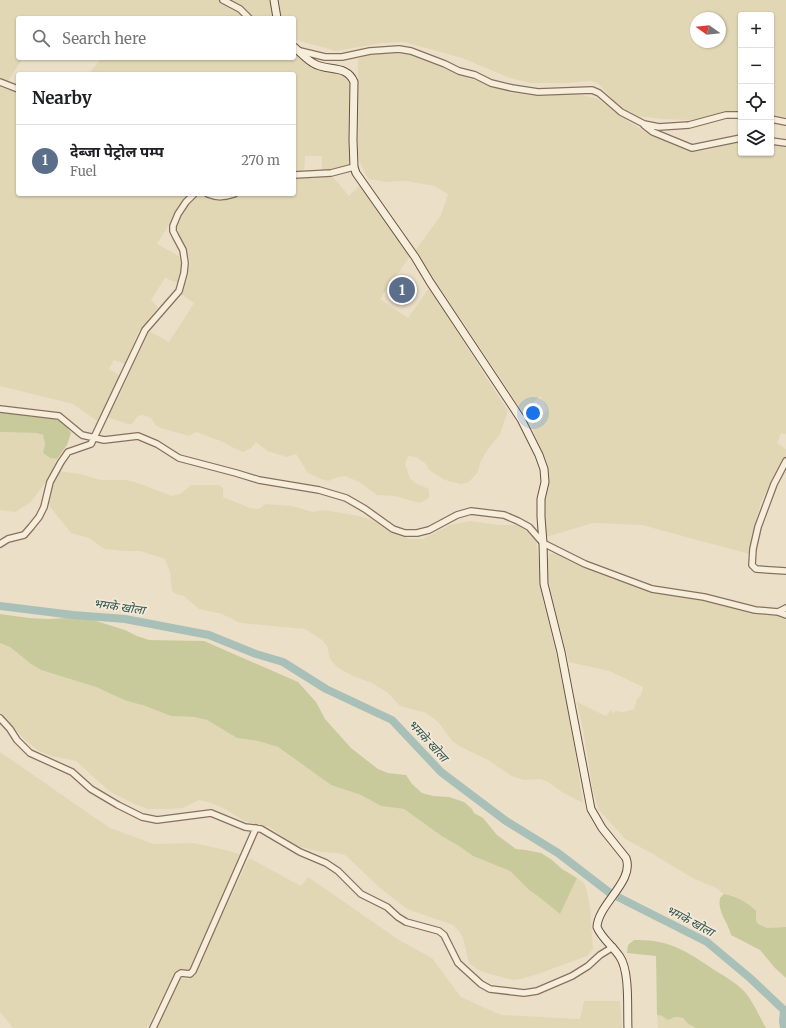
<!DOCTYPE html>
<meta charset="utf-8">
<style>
body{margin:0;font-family:Merriweather,"Noto Sans Devanagari",serif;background:#f6f6f6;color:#202124}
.controls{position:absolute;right:12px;top:12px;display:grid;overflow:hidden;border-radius:4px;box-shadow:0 1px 3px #0004}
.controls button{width:36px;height:36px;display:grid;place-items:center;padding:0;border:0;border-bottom:1px solid #e0e0e0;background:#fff;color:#202124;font:20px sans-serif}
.compass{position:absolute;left:690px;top:12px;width:36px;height:36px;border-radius:50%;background:#fff;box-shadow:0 1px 3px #0004;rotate:285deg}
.you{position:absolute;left:533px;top:413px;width:14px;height:14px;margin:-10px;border:3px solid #fff;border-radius:50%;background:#1a73e8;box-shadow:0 0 0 6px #1a73e833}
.badge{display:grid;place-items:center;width:26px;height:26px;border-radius:50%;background:#933139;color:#fff;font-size:13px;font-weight:700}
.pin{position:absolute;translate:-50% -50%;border:2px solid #fff;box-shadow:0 1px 4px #0006}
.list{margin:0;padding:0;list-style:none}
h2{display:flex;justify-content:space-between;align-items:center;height:52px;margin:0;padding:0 16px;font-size:17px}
h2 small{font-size:13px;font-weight:400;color:#757577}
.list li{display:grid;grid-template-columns:26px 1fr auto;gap:12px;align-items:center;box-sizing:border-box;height:72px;padding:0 16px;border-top:1px solid #e0e0e0}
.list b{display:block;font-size:15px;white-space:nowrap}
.list p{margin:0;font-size:13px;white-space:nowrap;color:#757577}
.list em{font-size:13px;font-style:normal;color:#757577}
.icon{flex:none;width:22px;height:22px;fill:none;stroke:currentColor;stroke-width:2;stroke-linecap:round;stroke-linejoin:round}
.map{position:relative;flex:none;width:786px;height:1028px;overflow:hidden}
.search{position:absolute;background:#fff;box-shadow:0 1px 3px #0004;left:16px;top:16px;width:280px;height:44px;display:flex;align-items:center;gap:10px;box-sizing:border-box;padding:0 14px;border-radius:4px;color:#757577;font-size:15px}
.panel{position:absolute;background:#fff;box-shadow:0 1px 3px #0004;left:16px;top:72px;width:280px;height:124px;border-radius:4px}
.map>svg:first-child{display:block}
.farmland{fill:#e1d7b5;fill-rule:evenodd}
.green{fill:#c8ca9c}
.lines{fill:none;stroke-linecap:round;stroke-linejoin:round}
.river{stroke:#a8c0b8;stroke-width:8}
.minor-casing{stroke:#87715e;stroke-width:8}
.secondary-casing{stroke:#695241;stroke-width:9}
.minor{stroke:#f7eddb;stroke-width:5.5}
.secondary{stroke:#f7eddb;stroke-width:7}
.labels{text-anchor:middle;stroke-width:3.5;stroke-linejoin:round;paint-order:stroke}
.water-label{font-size:12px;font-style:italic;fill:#315752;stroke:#f4e9d7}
</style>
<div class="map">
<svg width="786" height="1028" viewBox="0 0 786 1028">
<rect width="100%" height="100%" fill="#ecdfc8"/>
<path class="farmland" d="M0,0H219L236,10L244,18H18V58H23L8,81L0,79Z
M232,0H270L273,18H254Z
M279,0H786V117L771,114V15H741V110L705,118L688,120L662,119L638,116L617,105L599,84L591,81L565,83H530L510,78L462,58L404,42L382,43L336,51L303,42L294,39V18H281ZM696,18H720V42H696Z
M294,53L314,67L345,76L350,81L351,87V165L330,171H322V156H305L304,172L294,173V74H89L99,61L98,58H294Z
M389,53L412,55L457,74L511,93L535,96L578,94L598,99L617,114L647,133L693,152L708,150L740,141L741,153H771V144L786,145V434L781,433L777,443L786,449V456L783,466L773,478L761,502L754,527L749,554L642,525L593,523L546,537L545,499L548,475L546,461L531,425L548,409L540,396L523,412L415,251L441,215L448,194L434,186L406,181L386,182L368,179L358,158V59L370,55Z
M0,87L18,93V194H189L178,207L170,223L157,244L179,256L182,267L178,283L165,278L151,300L158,307L138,333L125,364L114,360L109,369L120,376L97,421L73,404L0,386Z
M317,176H332L349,196L361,184L410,256L380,299L408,318L429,288L508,411L500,434L488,449L480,463L478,472L469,482L461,484L445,480L429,470L425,463L416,457L408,456L405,464L410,478L415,483L429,489V497L426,500L420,503L395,496L377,495L359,482L345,476L338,477L328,481L321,479L308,473L296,454L287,457L267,451L256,442L251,448L243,452L234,448L223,442L196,432L189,436L161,428L156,426L152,419L149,417L142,415L138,416L132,424H128L107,417L120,394L149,331L169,342L194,303L181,294L188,276L190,262L185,246L177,233L176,225L181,213L197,194H202L208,198L224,200L241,194H294V177Z
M0,432L36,433L44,436L45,444L43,453L50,458L57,459L45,483L31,502L15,512L0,510Z
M59,471L80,474L100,480H127L141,484L172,496L180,494L191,485H219L223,488V497L250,508L258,509L266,504L292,506L313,512L324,510L354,515L370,519L385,527L395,534L410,539H423L450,525L471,521L499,525H517L524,529L536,541L543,601L561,673L571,726L583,803L562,792L548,782L540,779L524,780L511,776L490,761L461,747L452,741L438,722L426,713L400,706L387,692L372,683L353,676L338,668L330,659L327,646L322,640L305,629L240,623L222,614L199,609L184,596L176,594L172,591L170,572L165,559L140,551H125L104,549L89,538L71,533L51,508L49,504L50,494L53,483Z
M557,553L599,574L651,591L702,600L753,614L776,616L786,620V927L767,928L758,924L756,920V916L734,896L724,894L714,887L694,879L653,854L625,839L599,810L593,791L583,730L577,702L606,716L611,710L613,713L616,711L623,712L634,709L637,699L641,695L643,687L609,671L569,662L551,593L548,577V562L549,554Z
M0,643L10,647L31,664L41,670L96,687L124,700L145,706L171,716L194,717L207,720L237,738L258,741L278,747L331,785L361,795L381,806L404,809L443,837L459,846L473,856L510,871L529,890L560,914L577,878L584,883L587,891L590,907L593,949L587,956L538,974L521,979L513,980L483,972L475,968L469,963L463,938L459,931L453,925L407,909L380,888L345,855L337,853L321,852L297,846L269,827L244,821L227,810L211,803L199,800L183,808L170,809H148L134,804L109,791L76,761L51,756L39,751L26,741L0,712Z
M0,752L110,828L154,844L193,843L226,850L242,855L189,971L183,969L174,975L147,1028H13L0,1012Z
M249,858L301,886L308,877L399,940L432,958L461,997L501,1015L580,1019L584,1001H620L622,1028H157L180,978L189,979L195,973Z
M657,1015L662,1016L668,1020L675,1017L683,1018L688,1024L696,1028H658Z"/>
<path class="green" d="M6,412C17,414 28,417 39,417C52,418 64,419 71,433L67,445L57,459L50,458L43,453L45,444L43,435L36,433L0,432V413Z
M0,614L29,618L49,619L66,618L93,620L125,630L137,636L149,640L204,641L298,682L316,702L325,719L351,748L378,769L388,773L406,775L412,784L422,793L433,796L449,797L464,802L472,809L474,813L483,818L497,835L516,849L526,850L541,853L552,860L562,869L577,878L560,914L540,898L529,890L510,871L473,856L459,846L443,837L404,809L381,806L361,795L331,785L278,747L258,741L237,738L207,720L194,717L171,716L145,706L124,700L96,687L41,670L31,664L10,647L0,643Z
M724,894C736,896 747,902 756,911V920L758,924L767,928L786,927V978L775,968L760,950L731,935C728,922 717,912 720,898Z
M634,940C670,939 688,952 716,971C726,977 736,983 744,991C753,1001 759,1016 766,1028H696L688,1024L683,1018L675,1017L668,1020L662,1016L657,1015L656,956L627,953L628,945Z"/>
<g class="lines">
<path class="river" d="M0,606L73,615L125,619L209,635L256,654L283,662L326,689L392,720L441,772L506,821L558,853L610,893L707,942L750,978L786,1012
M784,1028L783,1021L784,1011"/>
<defs>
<path id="minor" d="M223,0L240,9L249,18
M300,51L325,57H342L370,51L399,49L411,51L445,64L459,71L475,75L491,83L512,88L538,92L592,90L599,93L621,112L644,124L659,127L689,125L726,115H741
M0,82L18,89
M771,119L786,122
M644,125L653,132L692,148L741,138
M771,141L786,143
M294,175L331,173L354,167
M208,194C218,198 225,197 234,194
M0,409L59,416L82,435L104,440L138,436L157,444L179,458L236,473L259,480L319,490L346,498L365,509L393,529L405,533H417L429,530L457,515L471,511L504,515L518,521L529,527L543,543L585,564L652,589L704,597L755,610L778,612L786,615
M786,461L774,484L758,527L753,549L752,565L756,569L786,571
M0,544L8,539L24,535L31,527L39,517L44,507L50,482L61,462L68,452L91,444L145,330L179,291L184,273L185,263L183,250L176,237L173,231V226L178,214L186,202L194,194
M778,612L786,608
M0,718L10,729L17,740L30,753L72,772L91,789L118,805L142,817L157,820L211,813L245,827L261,829L300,852L326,863L338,871L361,894L387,907L398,917L406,922L439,931L444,935L458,963L481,984L490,989L524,993L537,991L572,976L588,966L600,955L613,947
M153,1028L178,975L181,973L190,974L193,971L256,828"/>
<path id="secondary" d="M274,0L277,18
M294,47C300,52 306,59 313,63C327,72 347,64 354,82L353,140L354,167L356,173L415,257L430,282L521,419L539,455L544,469L545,482L541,499V517L543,543L544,584L561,652L591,809L602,828L626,858C635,881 598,904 597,927C602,939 613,946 620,957C630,972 627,1009 628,1028"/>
</defs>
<use href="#minor" class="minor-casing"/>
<use href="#secondary" class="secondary-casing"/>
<use href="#minor" class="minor"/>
<use href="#secondary" class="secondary"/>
</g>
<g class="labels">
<g class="water-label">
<text transform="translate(119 607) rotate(8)" y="4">भमके खोला</text>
<text transform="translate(428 741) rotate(47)" y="4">भमके खोला</text>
<text transform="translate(690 921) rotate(28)" y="4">भमके खोला</text>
</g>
</g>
</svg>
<div class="controls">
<button>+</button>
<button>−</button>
<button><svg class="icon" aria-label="locate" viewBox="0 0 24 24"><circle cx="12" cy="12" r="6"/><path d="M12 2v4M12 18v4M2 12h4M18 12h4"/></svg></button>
<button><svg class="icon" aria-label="layers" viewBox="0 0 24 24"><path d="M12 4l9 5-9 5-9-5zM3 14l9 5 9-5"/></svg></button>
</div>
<svg class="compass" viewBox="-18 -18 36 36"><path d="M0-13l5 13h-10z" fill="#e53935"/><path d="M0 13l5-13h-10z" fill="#757577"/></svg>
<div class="you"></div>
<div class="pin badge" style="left:402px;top:290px;background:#5c6f8a">1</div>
<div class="search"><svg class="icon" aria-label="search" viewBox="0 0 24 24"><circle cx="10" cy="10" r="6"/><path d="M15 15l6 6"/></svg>Search here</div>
<section class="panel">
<h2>Nearby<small></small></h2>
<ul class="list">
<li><span class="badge" style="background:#5c6f8a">1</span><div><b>देब्जा पेट्रोल पम्प</b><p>Fuel</p></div><em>270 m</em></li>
</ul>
</section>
</div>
